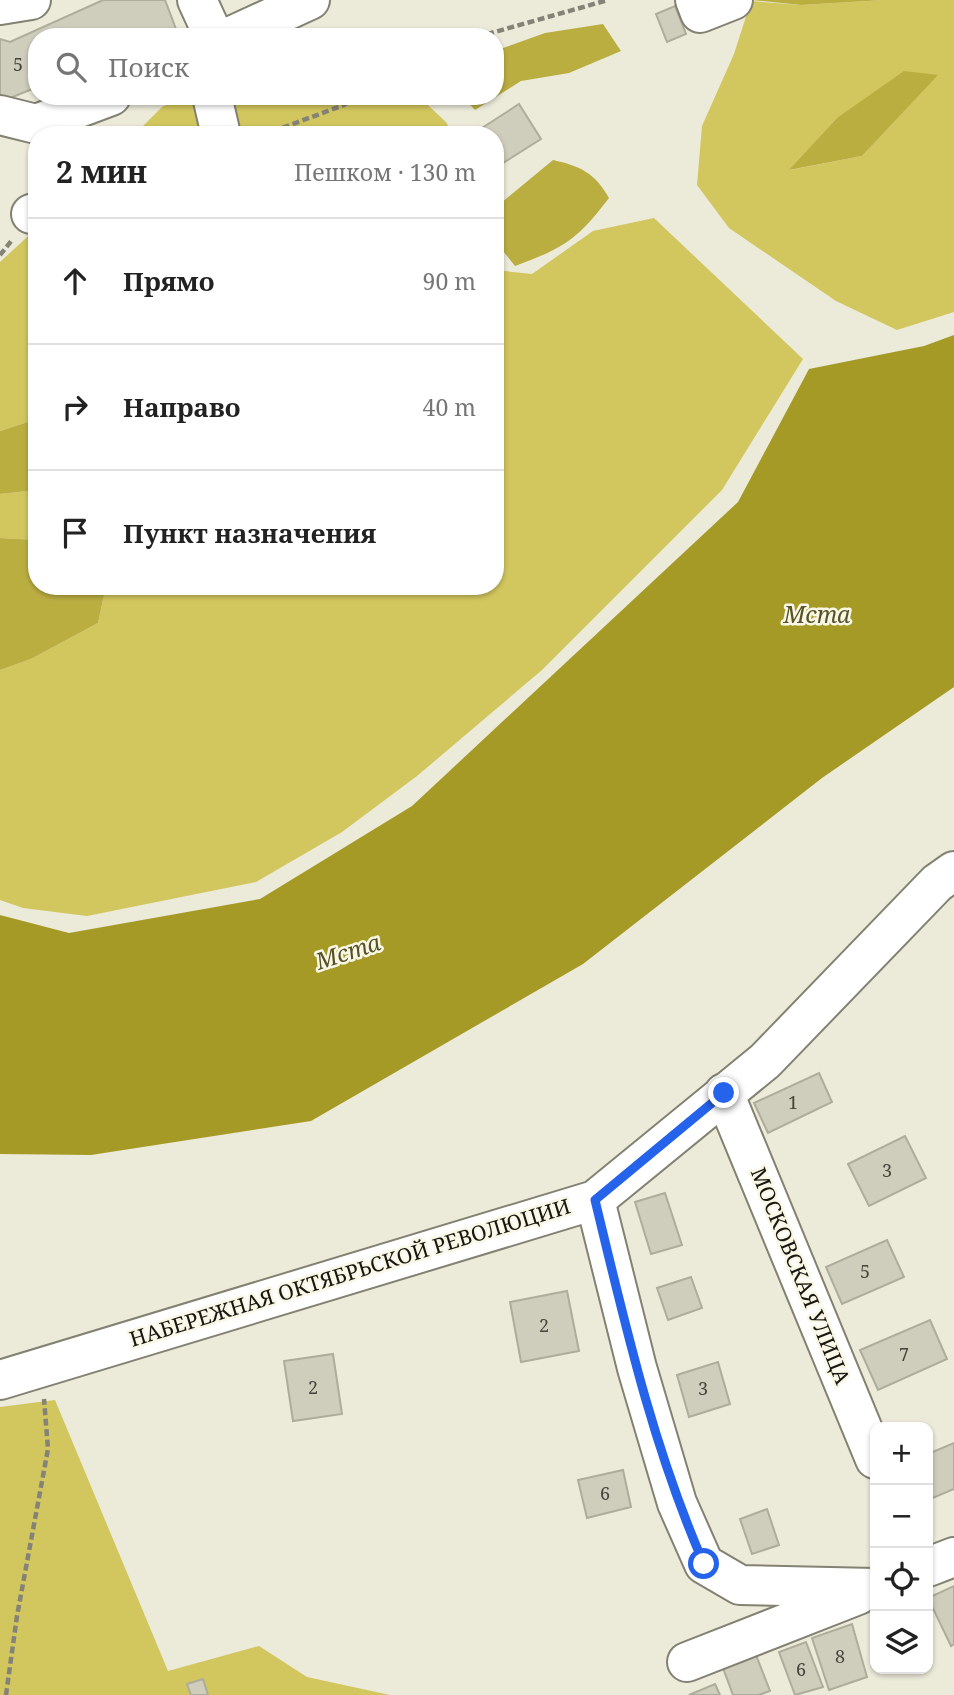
<!DOCTYPE html>
<html lang="ru">
<meta charset="utf-8">
<style>
body{margin:0;font-family:"Noto Serif",serif;background:#f2f2f2;color:#222}
.controls{position:absolute;right:21px;bottom:21px;display:grid;overflow:hidden;border-radius:14px;box-shadow:0 2px 5px #0004}
.controls button{width:63px;height:63px;display:grid;place-items:center;padding:0;border:0;border-bottom:2px solid #e0e0e0;background:#fff;color:#222;font:35px sans-serif}
.stop{position:absolute;width:21px;height:21px;margin:-16px;border:5px solid #2563eb;border-radius:50%;background:#fff}
.stop.end{background:#2563eb;border-color:#fff;box-shadow:0 2px 7px #0008}
.list{margin:0;padding:0;list-style:none}
h2{display:flex;justify-content:space-between;align-items:center;height:91px;margin:0;padding:0 28px;font-size:30px}
h2 small{font-size:23px;font-weight:400;color:#767676}
.list li{display:grid;grid-template-columns:46px 1fr auto;gap:21px;align-items:center;box-sizing:border-box;height:126px;padding:0 28px;border-top:2px solid #e0e0e0}
.list b{display:block;font-size:26px;white-space:nowrap}
.list em{font-size:23px;font-style:normal;color:#767676}
.icon{flex:none;width:38px;height:38px;fill:none;stroke:currentColor;stroke-width:2;stroke-linecap:round;stroke-linejoin:round}
.map{position:relative;flex:none;width:954px;height:1695px;overflow:hidden}
.search{position:absolute;background:#fff;box-shadow:0 2px 5px #0004;left:28px;top:28px;width:476px;height:77px;display:flex;align-items:center;gap:18px;box-sizing:border-box;padding:0 24px;border-radius:28px;color:#767676;font-size:26px}
.panel{position:absolute;background:#fff;box-shadow:0 2px 5px #0004;left:28px;top:126px;width:476px;height:469px;border-radius:28px}
.map>svg:first-child{display:block}
.green{fill:#d2c65e;fill-rule:evenodd}
.forest{fill:#bbae41}
.water{fill:#a69a27}
.building{fill:#cfcdbc;stroke:#aeac9b;stroke-width:2}
.lines{fill:none;stroke-linecap:round;stroke-linejoin:round}
.minor-casing{stroke:#838272;stroke-width:42}
.path{stroke:#858378;stroke-width:4.5;stroke-dasharray:7 3.5;stroke-linecap:butt}
.minor{stroke:#fff;stroke-width:38}
.route{stroke:#2563eb;stroke-width:9}
.labels{text-anchor:middle;stroke-width:5;stroke-linejoin:round;paint-order:stroke}
.number-label{font-size:18px;fill:#46443c}
.street-label{font-size:21px;fill:#181711;stroke:#f9f8e6}
.water-label{font-size:23px;font-style:italic;fill:#585327;stroke:#f9f8e6}
</style>
<div class="map">
<svg width="954" height="1695" viewBox="0 0 954 1695">
<rect width="100%" height="100%" fill="#ecead9"/>
<path class="green" d="M884,0H954V312L897,330L836,301L729,228L697,185L702,126L734,54L751,1L801,5ZM937,75L862,156L790,170L837,118Z
M202,96H418L446,122L453,135H134L163,106Z
M654,218L803,359L722,490L542,670L417,776L342,832L256,882L87,916L23,908L0,900V670L31,659L98,623L106,586H495V270L532,274L593,231Z
M37,228V419L0,431V262Z
M37,490V540L0,538V494Z
M55,1400L168,1671L259,1646L307,1677L390,1695H0V1407Z"/>
<path class="forest" d="M752,0H884L801,5Z
M603,24L621,51L569,73L521,81L475,110L462,96H495V51L545,33Z
M904,71L938,75L862,156L789,170L837,118Z
M553,160C580,166 595,173 609,198C577,240 564,248 515,266L495,241V208Z
M37,419V490L0,494V431Z
M0,538L37,540V586H106L98,623L31,659L0,670Z"/>
<path class="water" d="M954,335V687L822,778L583,964L311,1121L91,1155L0,1154V915L69,933L260,899L412,806L738,502L809,369L924,346Z"/>
<path class="building" d="M103,0H165L176,29L157,37H37V87L8,99L0,96V39L10,42Z
M675,6L686,34L667,42L656,14Z
M519,104L541,139L503,163L495,150V135H486L482,128Z
M819,1073L832,1102L768,1133L754,1103Z
M905,1136L926,1178L869,1206L848,1164Z
M665,1193L682,1245L651,1254L635,1202Z
M887,1240L904,1277L842,1304L826,1267Z
M691,1277L702,1308L668,1320L657,1288Z
M567,1291L579,1351L521,1362L510,1302Z
M930,1320L947,1359L878,1390L860,1350Z
M333,1354L342,1414L293,1421L284,1361Z
M718,1362L730,1404L689,1417L677,1375Z
M954,1443V1489L928,1500V1454Z
M623,1470L631,1507L587,1518L578,1480Z
M767,1509L779,1545L752,1554L740,1519Z
M954,1586V1644L951,1646L928,1598Z
M852,1624L867,1677L829,1690L812,1638Z
M806,1642L823,1687L795,1695L779,1652Z
M756,1655L770,1691L759,1695H733L723,1668Z
M203,1679L208,1695H191L187,1684Z
M715,1684L720,1695H689Z"/>
<g class="lines">
<defs>
<path id="minor" d="M197,0L214,37
M695,0L700,13L733,0
M0,5L31,0
M229,37L310,0
M212,96L221,135
M0,115L36,124L111,96
M31,214L37,212
M724,1093L875,1459
M595,1200L637,1368L677,1503L704,1564L740,1585L875,1588
M0,1380L595,1200L765,1061L937,883L954,871
M928,1567L954,1557
M687,1662L858,1595"/>
</defs>
<use href="#minor" class="minor-casing"/>
<path class="path" d="M477,37L608,0
M263,135L344,105L356,96
M0,255L12,240
M6,1695L17,1616L48,1449L44,1399"/>
<use href="#minor" class="minor"/>
</g>
<g class="lines">
<path class="route" d="M704,1564C653,1448 625,1324 595,1200L724,1093"/>
</g>
<g class="labels">
<g class="number-label">
<text x="18" y="71">5</text>
<text x="793" y="1109">1</text>
<text x="887" y="1177">3</text>
<text x="865" y="1278">5</text>
<text x="544" y="1332">2</text>
<text x="904" y="1361">7</text>
<text x="313" y="1394">2</text>
<text x="703" y="1395">3</text>
<text x="605" y="1500">6</text>
<text x="840" y="1663">8</text>
<text x="801" y="1676">6</text>
</g>
<g class="street-label">
<text transform="translate(350 1273) rotate(-17)" y="7">НАБЕРЕЖНАЯ ОКТЯБРЬСКОЙ РЕВОЛЮЦИИ</text>
<text transform="translate(800 1276) rotate(68)" y="7">МОСКОВСКАЯ УЛИЦА</text>
</g>
<g class="water-label">
<text x="817" y="623">Мста</text>
<text transform="translate(348 952) rotate(-18)" y="8">Мста</text>
</g>
</g>
</svg>
<div class="controls">
<button>+</button>
<button>−</button>
<button><svg class="icon" aria-label="locate" viewBox="0 0 24 24"><circle cx="12" cy="12" r="6"/><path d="M12 2v4M12 18v4M2 12h4M18 12h4"/></svg></button>
<button><svg class="icon" aria-label="layers" viewBox="0 0 24 24"><path d="M12 4l9 5-9 5-9-5zM3 14l9 5 9-5"/></svg></button>
</div>
<div class="stop" style="left:704px;top:1564px"></div>
<div class="stop end" style="left:724px;top:1093px"></div>
<div class="search"><svg class="icon" aria-label="search" viewBox="0 0 24 24"><circle cx="10" cy="10" r="6"/><path d="M15 15l6 6"/></svg>Поиск</div>
<section class="panel">
<h2>2 мин<small>Пешком · 130 m</small></h2>
<ul class="list">
<li><svg class="icon" aria-label="ahead" viewBox="0 0 24 24"><path d="M12 20V5M6 11l6-6 6 6"/></svg><div><b>Прямо</b></div><em>90 m</em></li>
<li><svg class="icon" aria-label="right" viewBox="0 0 24 24"><path d="M7 20v-9h11M14 6l5 5-5 5"/></svg><div><b>Направо</b></div><em>40 m</em></li>
<li><svg class="icon" aria-label="arrive" viewBox="0 0 24 24"><path d="M6 21V4h12l-3 4 3 4H6"/></svg><div><b>Пункт назначения</b></div></li>
</ul>
</section>
</div>
